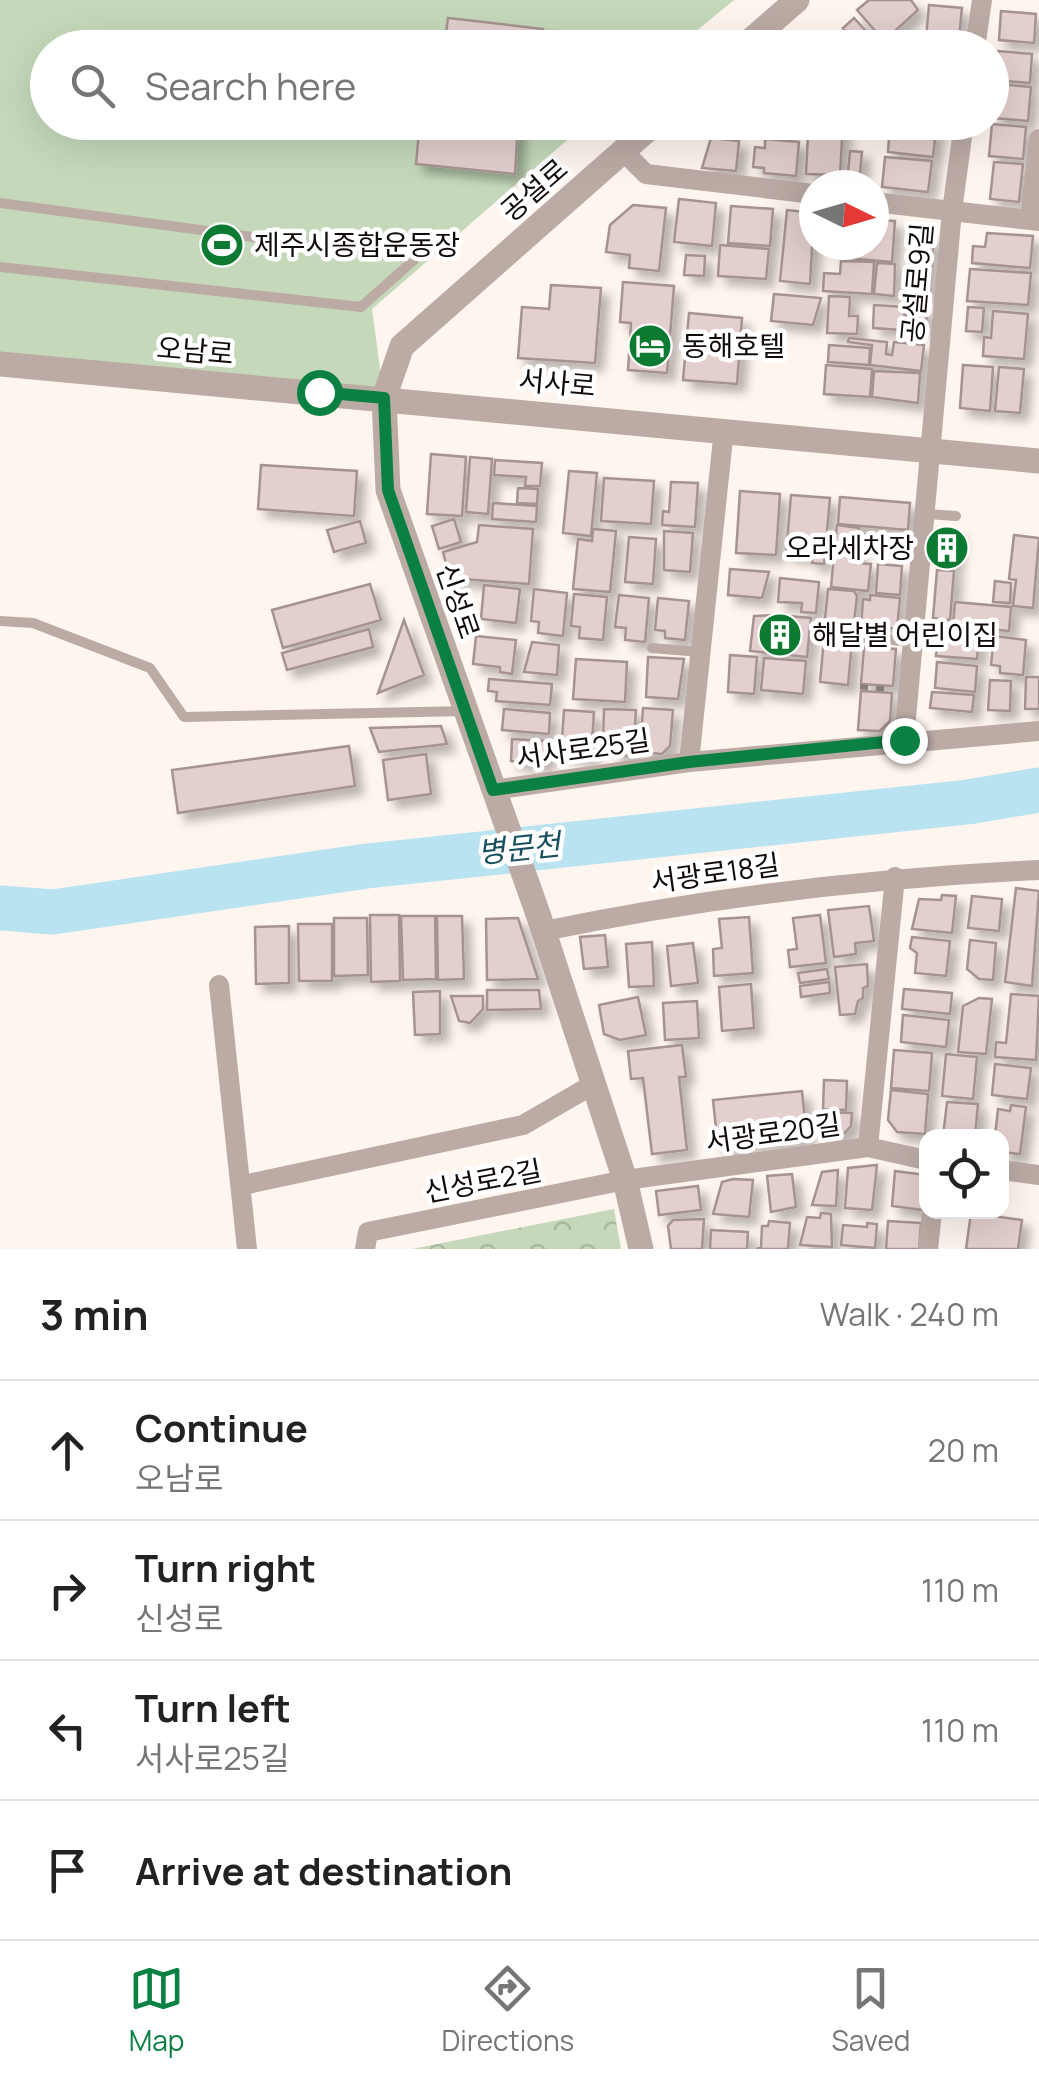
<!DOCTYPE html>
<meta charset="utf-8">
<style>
body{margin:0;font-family:Manrope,"Noto Sans KR",sans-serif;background:#f2f2f2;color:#222}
.controls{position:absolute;right:30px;bottom:30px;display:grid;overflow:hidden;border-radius:20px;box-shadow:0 10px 40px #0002}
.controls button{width:90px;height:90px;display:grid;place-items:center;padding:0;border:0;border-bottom:2px solid #e0e0e0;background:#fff;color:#222;font:50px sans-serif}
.compass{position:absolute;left:799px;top:170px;width:90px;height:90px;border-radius:50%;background:#fff;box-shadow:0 10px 40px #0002;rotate:95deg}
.stop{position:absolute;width:30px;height:30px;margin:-22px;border:8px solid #0b8043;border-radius:50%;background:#fff}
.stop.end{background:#0b8043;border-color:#fff;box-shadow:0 2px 10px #0008}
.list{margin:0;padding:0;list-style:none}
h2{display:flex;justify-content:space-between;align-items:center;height:130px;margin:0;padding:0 40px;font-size:42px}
h2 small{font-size:32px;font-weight:400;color:#767676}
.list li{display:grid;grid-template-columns:65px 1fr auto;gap:30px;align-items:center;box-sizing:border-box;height:140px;padding:0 40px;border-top:2px solid #e0e0e0}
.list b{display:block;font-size:38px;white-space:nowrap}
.list p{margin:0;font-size:32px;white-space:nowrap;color:#767676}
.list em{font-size:32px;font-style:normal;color:#767676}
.icon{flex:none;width:55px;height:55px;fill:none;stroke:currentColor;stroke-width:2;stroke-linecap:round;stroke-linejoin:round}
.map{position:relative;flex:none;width:1039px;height:1249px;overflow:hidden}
.search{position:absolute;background:#fff;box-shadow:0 10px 40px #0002;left:30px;right:30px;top:30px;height:110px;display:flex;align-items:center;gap:25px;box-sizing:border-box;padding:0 35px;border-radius:55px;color:#767676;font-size:38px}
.sheet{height:690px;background:#fff}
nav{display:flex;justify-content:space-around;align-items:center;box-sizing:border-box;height:140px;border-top:2px solid #e0e0e0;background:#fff;font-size:28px;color:#767676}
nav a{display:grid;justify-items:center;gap:5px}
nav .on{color:#0b8043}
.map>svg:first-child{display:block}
.park{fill:url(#park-crowns)}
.pitch{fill:#c5d9ba}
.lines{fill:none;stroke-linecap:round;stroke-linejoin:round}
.river{stroke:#b9e3f1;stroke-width:45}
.building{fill:#e3cfcd;stroke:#a69391;stroke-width:2.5;filter:url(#shadow)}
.path{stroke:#847d78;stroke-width:5;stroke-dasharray:8 8;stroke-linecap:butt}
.service{stroke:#bcaba5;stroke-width:10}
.minor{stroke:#bcaba5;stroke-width:20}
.tertiary{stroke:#bcaba5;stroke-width:25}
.route{stroke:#0b8043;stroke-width:12}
.labels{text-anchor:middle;stroke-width:9;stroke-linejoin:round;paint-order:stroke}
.street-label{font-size:28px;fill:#110c09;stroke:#fff}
.poi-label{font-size:28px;fill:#110c09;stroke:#fff;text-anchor:start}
.water-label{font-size:30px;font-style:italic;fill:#164f5e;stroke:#fff}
</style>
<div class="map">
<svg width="1039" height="1249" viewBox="0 0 1039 1249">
<defs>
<pattern id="park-crowns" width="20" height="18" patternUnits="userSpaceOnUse" patternTransform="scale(2.5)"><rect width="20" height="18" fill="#c5d9ba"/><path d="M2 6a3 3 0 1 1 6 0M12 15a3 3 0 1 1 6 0" fill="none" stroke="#a8b99f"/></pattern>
<filter id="shadow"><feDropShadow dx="8" dy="8" stdDeviation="5" flood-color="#0004"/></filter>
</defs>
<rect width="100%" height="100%" fill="#fff5ef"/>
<path class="park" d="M614,1209L621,1249H412Z"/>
<path class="pitch" d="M0,0H734L677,47L48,48V122L587,123L372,309L384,398L0,364Z"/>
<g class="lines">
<path class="river" d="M0,908L53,912L367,866L968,802L1039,790"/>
</g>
<path class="building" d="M869,0H911L918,10L884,41L857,10Z
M929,5L962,8L958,48H925Z
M1001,11L1036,14L1034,43L999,40Z
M448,18L543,29L542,48H444Z
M854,18L875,41L869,48H861L843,28Z
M998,51L1032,54L1030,83L995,80Z
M997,84L1031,87L1028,121L993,118Z
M420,122H518L515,174L416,164Z
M825,122H843L840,175L806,174L808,134Z
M890,124L936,129L933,157L888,152Z
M992,124L1026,127L1023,159L989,156Z
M711,138L739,141L736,171L702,168Z
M765,139L799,142L796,176L764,173V168L753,167L755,147L765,148Z
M850,151L862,152L860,174L848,173Z
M885,157L932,161L928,192L882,187Z
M994,162L1023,164L1019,202L990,199Z
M679,199L716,203L712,246L674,242Z
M633,205L666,208L659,271L629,268L630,255L606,252L610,225Z
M731,206L773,209L770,246L728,243Z
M787,210L814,213L810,284L780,281Z
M874,220L895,221L892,262L836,257L838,245H874Z
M987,233L1033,236L1030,268L972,263L973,246L985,247Z
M911,235L934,237L929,295L906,293Z
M720,245L769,249L766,279L718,276Z
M686,255L705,256L704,276L684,275Z
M841,261L874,262L872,294L823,291L824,273L840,274Z
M877,263L895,264L894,296L874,294Z
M970,269L1031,273L1028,305L967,301Z
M623,282L674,286L667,373L628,370L631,323L620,322Z
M551,285L601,288L595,363L518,358L522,307L549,309Z
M774,294L821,298L813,325L771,321Z
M829,296L850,297L849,316H858L857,334L827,333Z
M874,305L905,307L903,330L873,328Z
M907,306L927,308L926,328L905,326Z
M968,307L984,308L982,332L966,331Z
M993,311L1028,314L1024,359L983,356L984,337L991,338Z
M689,313L742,318L737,384L683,380Z
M849,338L887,342L886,354L892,355L894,342L924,345L921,371L870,365L872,345L848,342Z
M829,345L870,348L869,365L828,362Z
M826,365L872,369L870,397L824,394Z
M963,365L993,367L990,411L960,408Z
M999,367L1024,369L1020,413L995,411Z
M874,371L920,373L918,403L872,397Z
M431,454L466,457L462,516L427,514Z
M470,457L492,459L488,514L466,512Z
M495,460L542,463L540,486H525L526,477L494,475Z
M261,465L357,471L354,516L258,509Z
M569,471L597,473L591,536L563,533Z
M604,478L654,481L651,524L601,521Z
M671,482L698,483L695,527L662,525L663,511L669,512Z
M518,488L538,489L537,504L517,503Z
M740,491L780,494L776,555L736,553Z
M791,495L830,498L824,564L812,563L813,556L786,554Z
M840,497L910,503L908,530L838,524Z
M493,503L537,506L536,522L492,519Z
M454,519L461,542L439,549L432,526Z
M360,521L366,543L334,552L327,530Z
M479,525L533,529L529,584L450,578L443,552L477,542Z
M837,525L859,528L856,563L871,564L868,591L831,587Z
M593,529L616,531L610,592L573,589L578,539L592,541Z
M940,530L957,531L954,567L937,565Z
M664,531L693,533L690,572L664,570Z
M1014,535L1039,538L1033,608L1013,606L1016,580L1009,579Z
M629,537L656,539L653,584L625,582Z
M878,564L902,566L900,595L876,593Z
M730,569L769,572L762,598L728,595Z
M937,570L954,571L950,620L933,618Z
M780,578L819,582L816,613L801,612L802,603L778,602Z
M995,581L1011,583L1010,603L993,602Z
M370,584L381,620L283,648L272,610Z
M484,585L520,589L516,623L481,619Z
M534,589L567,593L563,636L538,633L539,622L531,621Z
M828,589L854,591L857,596L853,631L824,628Z
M574,594L607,597L603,640L579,638L580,627L571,626Z
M619,595L649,598L645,642L625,640L626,628L615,627Z
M870,595L900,598L897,628L861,629L863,599L870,600Z
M658,598L689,601L685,640L665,638V631L655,630Z
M955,602L1011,607L1009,631L953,626Z
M777,615L811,618L807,657L750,651L754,616Z
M404,620L424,675L378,693Z
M369,629L373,647L287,670L282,653Z
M938,632L979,635L977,659L936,656Z
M476,636L516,640L512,674L500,672V667L473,664Z
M994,636L1026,640L1023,675L1000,673V666L991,665Z
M824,639L852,642L848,685L820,682Z
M532,642L559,645L557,675L524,672Z
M864,647L896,649L893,686L861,684Z
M730,655L757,657L754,694L728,692Z
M648,657L684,659L678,699L646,697Z
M764,658L806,661L803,694L761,690Z
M576,659L627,662L625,702L573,699Z
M937,662L977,666L975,692L935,688Z
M1026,677H1039V709H1025Z
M489,679L552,684L550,705L496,701L497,692L488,691Z
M990,680L1011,681L1010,711L988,710Z
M861,691L892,693L890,721L880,731L858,730Z
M932,692L974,695L972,712L930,708Z
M643,708L673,710L670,746L662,754L640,752Z
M504,709L550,713L549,734L502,730Z
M604,709L636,710L633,756L613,755V744L603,743Z
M564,710L594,712L591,758L561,753Z
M441,726L447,744L379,752L370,728Z
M512,739L548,741L546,764L511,761Z
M349,746L355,786L178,813L172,770Z
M426,754L431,794L388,800L383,760Z
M1016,888L1039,891L1032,986L1005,982Z
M942,895L956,896L952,933L912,929L919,899L941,900Z
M972,896L1002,899L999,931L968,928Z
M869,906L874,941L855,943L856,954L834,957L828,910Z
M370,915H399L400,981L371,982Z
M820,915L826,963L790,967L788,950L797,949L793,918Z
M401,916H435L436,979L403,980Z
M437,916H462L464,979L438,980Z
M749,917L753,973L714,976L713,949L722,948L719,919Z
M334,918H367L368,975L334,976Z
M518,918L538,979L487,980L486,919Z
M298,924H332V981H299Z
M289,926V983L256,984L255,927Z
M605,935L608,967L584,969L580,937Z
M912,937L950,941L946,976L915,973L917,953L910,948Z
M970,940L996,943L993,980L979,979L967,969Z
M652,942L654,986L629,987L626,944Z
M693,943L698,983L671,986L667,946Z
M867,964L868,986L863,988V998L858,1001L855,1014L840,1015L835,967Z
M827,969L829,979L800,983L798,973Z
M829,982L830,993L801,997L800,986Z
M751,984L754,1028L722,1031L719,987Z
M904,989L952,993L950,1014L902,1009Z
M487,990H539L541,1009L487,1010Z
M440,991V1034L415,1035L413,992Z
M1011,994L1039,996L1036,1060L995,1057L996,1042L1006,1043Z
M451,996H483V1009L470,1023L459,1021Z
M638,997L646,1035L620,1040L604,1034L599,1005Z
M979,998L992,999L986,1054L958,1052L963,1006Z
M697,1001L699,1038L665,1040L663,1003Z
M903,1015L949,1020L946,1047L901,1042Z
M682,1045L686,1077H679L687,1150L652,1154L643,1078L631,1079L628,1051Z
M894,1050L932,1053L929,1091L891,1088Z
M946,1054L977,1057L973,1099L942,1096Z
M995,1064L1031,1068L1027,1099L992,1095Z
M824,1080L847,1081L846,1110L823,1109Z
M891,1090L928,1094L925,1134L897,1132L888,1120Z
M802,1091L807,1138L718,1147L713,1100Z
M947,1102L978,1104L975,1136H943Z
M1011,1105L1026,1107L1020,1154L1002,1152V1136H995L998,1109L1010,1111Z
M823,1112L852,1113L851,1126L841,1137L822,1136Z
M877,1165L872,1210L845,1208L848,1168Z
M838,1170L836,1206L812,1205L822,1172Z
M895,1171L926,1175L923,1210L892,1206Z
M792,1174L796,1207L771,1212L767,1176Z
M733,1179L753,1180L749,1217L713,1214L722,1182Z
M698,1186L701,1210L659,1215L656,1191Z
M821,1213L831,1214L832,1247L800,1245L807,1217L820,1218Z
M971,1213L1022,1220L1018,1249H966Z
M704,1219L702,1249H671L668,1226L673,1220Z
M769,1221L790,1223L788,1249H756L761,1247L762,1226H768Z
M888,1221L921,1223L919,1249H886Z
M867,1223L877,1224L875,1248L841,1245L843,1225L867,1227Z
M711,1230L748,1232L747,1249H710Z"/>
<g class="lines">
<path class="path" d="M860,687L886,689"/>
<path class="service" d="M0,203L415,259L361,307L0,267
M927,514L956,516
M0,621L33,623L150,668L184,717L465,711
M825,634L913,642
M652,648L700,652"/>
<path class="minor" d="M975,48L982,0
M623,151L646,174L814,194
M874,202L1039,221
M1030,220L1039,139
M904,740L952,211L964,122
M689,762L724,429
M493,790L689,762L1039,731
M544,931C708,897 871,878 1039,870
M219,985L247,1249
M868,1147L895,877
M1002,1170L1039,1175
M243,1185L523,1125L594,1084
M365,1249L368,1232L625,1180L868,1147L926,1160
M928,1249L932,1212"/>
<path class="tertiary" d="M742,48L797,0
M0,364L1039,461
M641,1249L625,1180L538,914L388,490L384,398L402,346L656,122"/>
</g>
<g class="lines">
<path class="route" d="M319,392L384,398L388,490L493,790L689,762L904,740"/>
</g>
<defs>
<symbol id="stadium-disc" viewBox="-11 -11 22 22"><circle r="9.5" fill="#0c7b31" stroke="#fff"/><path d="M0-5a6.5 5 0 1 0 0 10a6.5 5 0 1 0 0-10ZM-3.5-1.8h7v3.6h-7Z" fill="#fff"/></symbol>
<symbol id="hotel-disc" viewBox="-11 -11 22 22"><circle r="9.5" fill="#0c7b31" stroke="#fff"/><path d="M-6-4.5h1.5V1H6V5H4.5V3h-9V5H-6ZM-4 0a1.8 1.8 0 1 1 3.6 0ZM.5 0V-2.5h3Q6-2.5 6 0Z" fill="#fff"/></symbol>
<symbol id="building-disc" viewBox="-11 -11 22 22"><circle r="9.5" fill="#0c7b31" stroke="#fff"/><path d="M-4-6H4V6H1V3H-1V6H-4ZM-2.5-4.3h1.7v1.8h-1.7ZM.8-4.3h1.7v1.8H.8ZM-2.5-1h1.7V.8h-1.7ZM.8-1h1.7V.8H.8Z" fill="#fff"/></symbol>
</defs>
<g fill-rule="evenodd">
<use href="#stadium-disc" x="197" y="220" width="50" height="50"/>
<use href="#hotel-disc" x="625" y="321" width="50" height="50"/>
<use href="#building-disc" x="922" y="523" width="50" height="50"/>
<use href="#building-disc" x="755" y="610" width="50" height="50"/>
</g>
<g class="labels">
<g class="street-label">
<text transform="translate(534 190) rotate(-41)" y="10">공설로</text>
<text transform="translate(917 283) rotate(-85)" y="10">공설로9길</text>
<text transform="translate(195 351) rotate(5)" y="10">오남로</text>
<text transform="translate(557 383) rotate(5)" y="10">서사로</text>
<text transform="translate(458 601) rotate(71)" y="10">신성로</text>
<text transform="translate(583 749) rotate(-8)" y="10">서사로25길</text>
<text transform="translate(715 873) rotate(-8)" y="10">서광로18길</text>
<text transform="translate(773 1133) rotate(-8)" y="10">서광로20길</text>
<text transform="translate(483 1181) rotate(-11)" y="10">신성로2길</text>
</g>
<g class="poi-label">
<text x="254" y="255">제주시종합운동장</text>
<text x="682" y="356">동해호텔</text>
<text x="914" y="558" text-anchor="end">오라세차장</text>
<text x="812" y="645">해달별 어린이집</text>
</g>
<g class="water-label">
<text transform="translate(519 849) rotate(-6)" y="10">병문천</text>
</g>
</g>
</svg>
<div class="controls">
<button><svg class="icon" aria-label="locate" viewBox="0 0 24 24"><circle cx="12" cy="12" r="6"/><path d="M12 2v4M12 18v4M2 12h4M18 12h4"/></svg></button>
</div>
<svg class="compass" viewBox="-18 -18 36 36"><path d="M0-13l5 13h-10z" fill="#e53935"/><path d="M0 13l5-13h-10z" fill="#767676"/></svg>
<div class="stop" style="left:319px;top:392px"></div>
<div class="stop end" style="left:904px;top:740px"></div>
<div class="search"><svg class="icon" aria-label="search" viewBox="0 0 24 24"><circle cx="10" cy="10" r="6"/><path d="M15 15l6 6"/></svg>Search here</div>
</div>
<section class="sheet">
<h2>3 min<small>Walk · 240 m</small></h2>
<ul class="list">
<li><svg class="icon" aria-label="ahead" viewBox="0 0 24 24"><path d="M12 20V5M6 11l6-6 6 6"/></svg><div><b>Continue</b><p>오남로</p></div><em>20 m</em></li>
<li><svg class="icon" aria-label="right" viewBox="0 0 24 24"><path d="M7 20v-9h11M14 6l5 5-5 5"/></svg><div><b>Turn right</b><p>신성로</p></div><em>110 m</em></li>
<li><svg class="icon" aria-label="left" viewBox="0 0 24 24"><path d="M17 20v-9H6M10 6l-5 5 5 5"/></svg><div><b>Turn left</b><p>서사로25길</p></div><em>110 m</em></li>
<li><svg class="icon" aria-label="arrive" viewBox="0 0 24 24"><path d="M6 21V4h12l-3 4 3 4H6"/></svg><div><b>Arrive at destination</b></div></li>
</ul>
</section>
<nav>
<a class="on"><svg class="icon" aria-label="map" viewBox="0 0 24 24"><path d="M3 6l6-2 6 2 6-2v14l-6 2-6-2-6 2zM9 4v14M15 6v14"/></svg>Map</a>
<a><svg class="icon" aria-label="directions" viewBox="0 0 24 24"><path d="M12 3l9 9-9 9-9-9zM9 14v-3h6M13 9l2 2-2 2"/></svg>Directions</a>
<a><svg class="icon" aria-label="saved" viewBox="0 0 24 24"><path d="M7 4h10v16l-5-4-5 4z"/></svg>Saved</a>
</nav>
